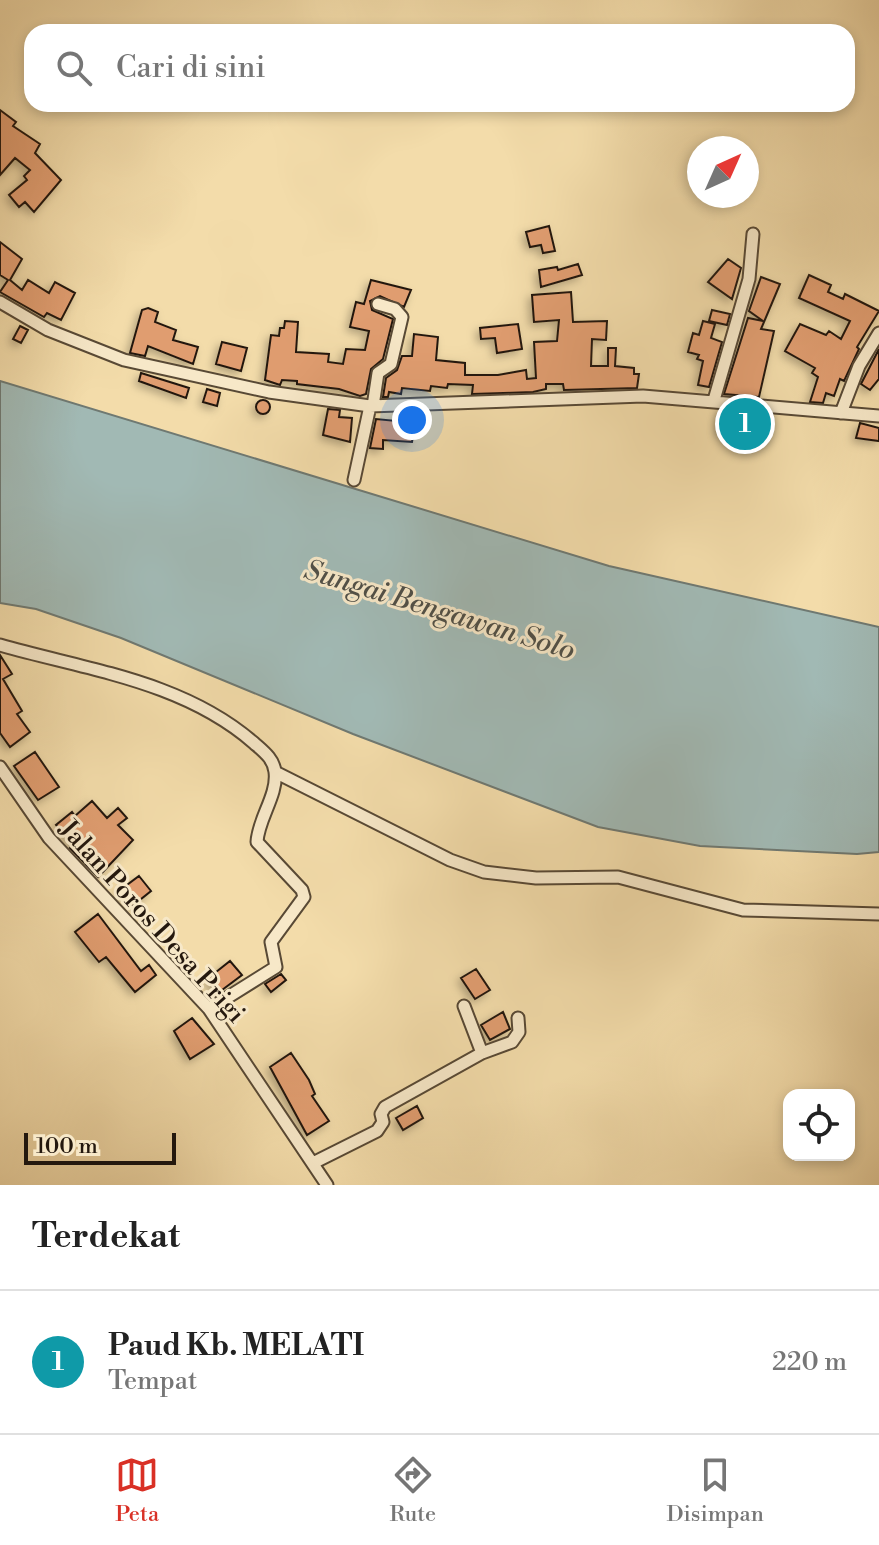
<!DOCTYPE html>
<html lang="id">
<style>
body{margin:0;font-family:"Libre Bodoni",serif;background:#f2f2f2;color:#222}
.controls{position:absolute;right:24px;bottom:24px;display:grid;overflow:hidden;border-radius:16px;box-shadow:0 4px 12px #0003}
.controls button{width:72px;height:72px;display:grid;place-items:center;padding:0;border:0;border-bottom:2px solid #e0e0e0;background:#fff;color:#222;font:40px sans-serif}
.compass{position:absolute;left:687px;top:136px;width:72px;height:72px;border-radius:50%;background:#fff;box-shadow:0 4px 12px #0003;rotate:45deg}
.scale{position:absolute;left:24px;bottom:20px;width:152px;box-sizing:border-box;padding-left:8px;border:4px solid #24180e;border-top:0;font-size:22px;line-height:28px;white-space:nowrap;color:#24180e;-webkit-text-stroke:6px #f7e8c8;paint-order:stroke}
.you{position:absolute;left:412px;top:420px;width:28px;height:28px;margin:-20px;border:6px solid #fff;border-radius:50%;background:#1a73e8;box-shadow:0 0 0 12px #1a73e833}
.badge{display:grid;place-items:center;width:52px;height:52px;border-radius:50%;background:#d93025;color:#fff;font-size:26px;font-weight:700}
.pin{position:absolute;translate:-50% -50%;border:4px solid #fff;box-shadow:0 2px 8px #0006}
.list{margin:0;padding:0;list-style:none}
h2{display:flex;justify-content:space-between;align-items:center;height:104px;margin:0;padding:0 32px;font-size:34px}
h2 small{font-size:26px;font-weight:400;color:#767676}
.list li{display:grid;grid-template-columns:52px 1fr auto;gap:24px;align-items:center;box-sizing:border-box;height:144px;padding:0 32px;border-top:2px solid #e0e0e0}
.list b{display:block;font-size:30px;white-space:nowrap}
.list p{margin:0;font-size:26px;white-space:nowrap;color:#767676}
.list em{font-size:26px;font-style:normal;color:#767676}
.icon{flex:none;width:44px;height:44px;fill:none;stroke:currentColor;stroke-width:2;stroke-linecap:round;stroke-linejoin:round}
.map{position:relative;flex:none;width:879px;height:1185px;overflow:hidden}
.search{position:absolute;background:#fff;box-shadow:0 4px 12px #0003;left:24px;right:24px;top:24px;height:88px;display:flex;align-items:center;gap:20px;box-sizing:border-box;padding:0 28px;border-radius:24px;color:#767676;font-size:30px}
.sheet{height:248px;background:#fff}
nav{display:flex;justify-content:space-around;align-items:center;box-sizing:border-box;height:112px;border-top:2px solid #e0e0e0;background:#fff;font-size:22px;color:#767676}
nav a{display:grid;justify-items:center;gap:4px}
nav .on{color:#d93025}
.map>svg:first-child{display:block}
.water{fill:#a1b9b4;stroke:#6f7972;stroke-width:2}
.building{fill:#e09d70;stroke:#24180e;stroke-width:2;filter:url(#shadow)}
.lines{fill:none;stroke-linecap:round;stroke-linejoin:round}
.street-casing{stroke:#584935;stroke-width:15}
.street{stroke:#f7e8c8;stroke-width:11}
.labels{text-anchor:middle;stroke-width:6;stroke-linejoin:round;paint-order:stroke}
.street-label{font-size:26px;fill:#24180e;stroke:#f7e8c8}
.water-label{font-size:28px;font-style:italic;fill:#505048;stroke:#f7e8c8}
</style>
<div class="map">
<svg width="879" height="1185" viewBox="0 0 879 1185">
<defs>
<filter id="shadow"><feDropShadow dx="-3.5" dy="3.5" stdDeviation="4" flood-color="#0004"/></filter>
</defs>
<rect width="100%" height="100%" fill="#f3dcaa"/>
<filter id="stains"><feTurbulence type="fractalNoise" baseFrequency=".0025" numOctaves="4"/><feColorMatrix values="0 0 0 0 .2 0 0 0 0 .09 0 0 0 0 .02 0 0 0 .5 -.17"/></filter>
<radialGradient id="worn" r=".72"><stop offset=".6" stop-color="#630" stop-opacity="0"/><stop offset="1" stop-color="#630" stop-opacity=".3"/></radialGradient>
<path class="water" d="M0,381L609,566L879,627V852L857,854L700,846L598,827L353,734L121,638L36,609L0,603Z"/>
<path class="building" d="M0,110L16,122L13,126L40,144L35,153L61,180L34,212L25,202L19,207L9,195L27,180L24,176L30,170L15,158L0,175Z
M549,226L555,251L543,253L541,245L530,247L526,232Z
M0,242L22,259L10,280L22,290L28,280L49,293L55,282L75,293L61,320L47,313L44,317L0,292L8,280L0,275Z
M728,259L741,268L732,299L708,282Z
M578,264L582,275L541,287L539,270L557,267L558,270Z
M809,275L831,285L828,292L843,299L845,294L879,311L857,347L859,349L844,381L840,379L834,396L826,393L823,403L810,402L818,377L812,373L815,368L785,351L800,324L826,335L829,331L841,339L850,321L799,298Z
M761,277L780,284L761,329L774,331L759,397L724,394L748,318L763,321L749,311Z
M371,280L411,290L404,307L380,296L370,301L372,310L393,319L383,359L371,369L366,394L360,396L339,389L297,384V381L282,380L280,385L265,380L271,335L279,336L280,328H284L285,321L298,322L296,352L329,354L328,362L343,364L346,349L365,350L369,331L350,327L356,302L364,304Z
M571,292L573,322L607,321L606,340L592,339L591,366H608V348H616L615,366L634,368V374H639L637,388L564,390L563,384H546V389L533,392L472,394L473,385L448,384L447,388L431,386L430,391L402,388L401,394L389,392L388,397H383L386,378L397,370L402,356H412L414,334L438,337L436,360L465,363V375H498L526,370L527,379L536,378L534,342L557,341L559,320L534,322L532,295Z
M148,308L158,312L155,322L176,330L173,340L198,347L193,364L148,346L145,356L130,353L142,310Z
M712,310L730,314L727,325L709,321Z
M703,321L715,324L711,338L722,342L709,387L698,385L703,361L697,359L699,355L688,352L693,333L699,335Z
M518,324L522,349L497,353L495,338L481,339L480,328Z
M20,326L28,330L21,343L13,339Z
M222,342L247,348L241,371L216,364Z
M879,349V379L870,390L861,384Z
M141,373L189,388L186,398L139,381Z
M207,389L220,393L217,406L203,402Z
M256 407a7 7 0 1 1 14 0a7 7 0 1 1-14 0Z
M328,409L340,410L339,417L352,418L350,442L323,435Z
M723,411L771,416L767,439L720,431Z
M399,413L416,418L412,442L383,440V449L370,448L376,419L396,421Z
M860,423L879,428V441L856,438Z
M0,655L12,674L3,679L22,711L17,714L30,732L10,747L0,733Z
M35,752L59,787L38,800L14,766Z
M92,801L107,818L118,808L127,818L118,825L133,840L98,877L70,848L73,845L56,825L72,812L75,816Z
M139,876L151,891L131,907L119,891Z
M98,914L141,971L149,965L156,975L135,992L106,957L99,962L75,932Z
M230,961L242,975L218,993L206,980Z
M476,969L490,990L475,999L461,978Z
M281,974L286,980L271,992L265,984Z
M503,1012L510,1029L490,1040L481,1025Z
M192,1018L214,1044L190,1059L174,1031Z
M291,1053L309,1080L315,1094L312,1096L329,1121L307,1135L270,1067Z
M417,1106L423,1118L403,1130L396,1118Z"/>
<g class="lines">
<defs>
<path id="street" d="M0,302L48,330L124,360L269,392L370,406L643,396L879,416
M714,400L749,279L753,234
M373,406L378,373L391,364L402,317L395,309L378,304
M841,413L859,366L879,333
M354,480L370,406
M0,645C87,670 183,681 254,743C263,751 274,759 275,772C278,795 258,819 257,842L302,890L304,897L271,942L276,967L209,1009
M0,767L49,838L209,1009L327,1185
M275,772L450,860L484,872L536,878L618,877L743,910L879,914
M464,1006L482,1053
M313,1163L377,1131L383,1122L381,1114L385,1107L482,1053L512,1042L519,1032L518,1018"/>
</defs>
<use href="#street" class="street-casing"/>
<use href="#street" class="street"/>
</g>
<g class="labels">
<g class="street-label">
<text transform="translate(153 921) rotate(48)" y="9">Jalan Poros Desa Prigi</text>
</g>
<g class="water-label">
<text transform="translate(440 609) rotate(17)" y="10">Sungai Bengawan Solo</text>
</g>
</g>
<rect width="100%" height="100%" filter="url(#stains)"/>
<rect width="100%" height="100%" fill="url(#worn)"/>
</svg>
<div class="controls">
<button><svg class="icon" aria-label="locate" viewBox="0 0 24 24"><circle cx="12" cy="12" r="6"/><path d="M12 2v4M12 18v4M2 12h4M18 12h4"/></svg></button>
</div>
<svg class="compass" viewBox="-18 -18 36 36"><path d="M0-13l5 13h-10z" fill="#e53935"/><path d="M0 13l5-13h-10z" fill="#767676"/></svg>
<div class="scale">100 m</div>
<div class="you"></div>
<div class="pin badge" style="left:745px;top:424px;background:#0f9aa8">1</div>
<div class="search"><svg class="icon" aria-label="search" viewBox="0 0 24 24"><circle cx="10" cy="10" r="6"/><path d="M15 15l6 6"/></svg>Cari di sini</div>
</div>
<section class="sheet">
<h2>Terdekat<small></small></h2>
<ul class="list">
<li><span class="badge" style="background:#0f9aa8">1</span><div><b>Paud Kb. MELATI</b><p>Tempat</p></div><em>220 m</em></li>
</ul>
</section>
<nav>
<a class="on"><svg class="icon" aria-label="map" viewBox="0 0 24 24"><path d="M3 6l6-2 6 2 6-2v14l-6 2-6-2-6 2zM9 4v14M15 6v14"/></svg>Peta</a>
<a><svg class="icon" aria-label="directions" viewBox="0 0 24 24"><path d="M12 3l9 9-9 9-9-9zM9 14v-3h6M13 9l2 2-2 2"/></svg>Rute</a>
<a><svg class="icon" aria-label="saved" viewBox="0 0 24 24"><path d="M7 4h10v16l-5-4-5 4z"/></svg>Disimpan</a>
</nav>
